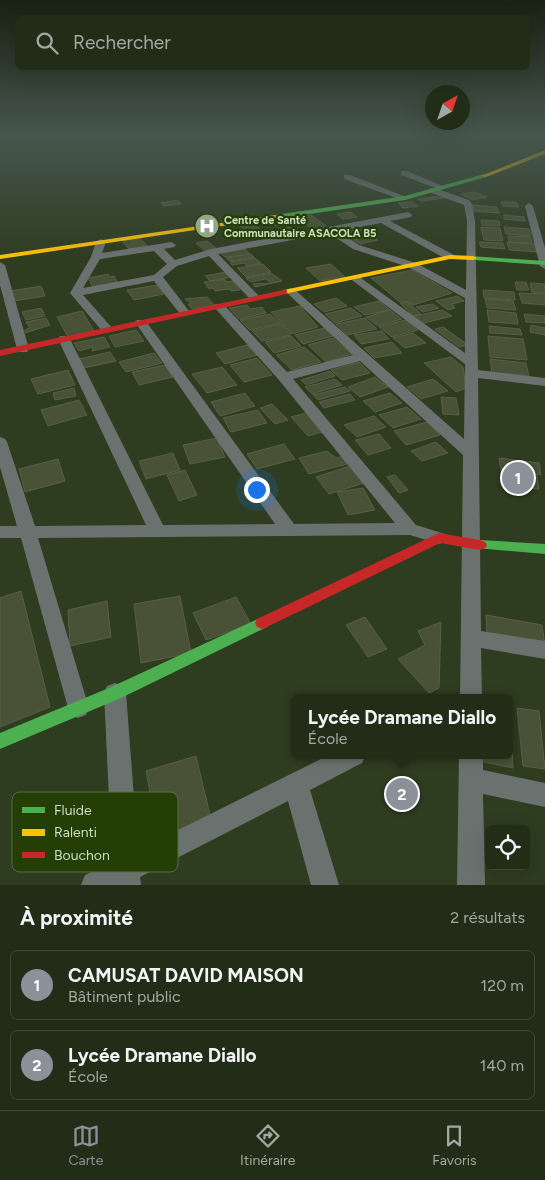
<!DOCTYPE html>
<html lang="fr">
<meta charset="utf-8">
<style>
body{margin:0;font-family:Figtree,sans-serif;background:#2e3925;color:#f1f3f6}
.controls{position:absolute;right:15px;bottom:15px;display:grid;overflow:hidden;border-radius:8px;box-shadow:0 5px 20px #0002}
.controls button{width:45px;height:45px;display:grid;place-items:center;padding:0;border:0;border-bottom:1px solid #3f4937;background:#222d18;color:#f1f3f6;font:25px sans-serif}
.compass{position:absolute;left:425px;top:85px;width:45px;height:45px;border-radius:50%;background:#222d18;box-shadow:0 5px 20px #0002;rotate:40deg}
.you{position:absolute;left:256px;top:489px;width:18px;height:18px;margin:-12px;border:4px solid #fff;border-radius:50%;background:#1a73e8;box-shadow:0 0 0 8px #1a73e833}
.badge{display:grid;place-items:center;width:32px;height:32px;border-radius:50%;background:#8c9099;color:#fff;font-size:16px;font-weight:700}
.pin{position:absolute;translate:-50% -50%;border:2px solid #fff;box-shadow:0 1px 5px #0006}
.popup{position:absolute;left:291px;top:694px;width:222px;height:65px;box-sizing:border-box;display:grid;place-content:center;border-radius:8px;background:#222d18;filter:drop-shadow(0 1px 4px #0005);font-size:16px;white-space:nowrap;color:#a2a8a2}
.popup b{font-size:19px;color:#f1f3f6}
.popup::after{content:'';position:absolute;left:50%;top:100%;margin-left:-10px;border:10px solid transparent;border-top-color:#222d18}
.list{margin:0;padding:0;list-style:none}
h2{display:flex;justify-content:space-between;align-items:center;height:65px;margin:0;padding:0 20px;font-size:21px}
h2 small{font-size:16px;font-weight:400;color:#a2a8a2}
.list li{display:grid;grid-template-columns:32px 1fr auto;gap:15px;align-items:center;box-sizing:border-box;height:70px;margin:0 10px 10px;padding:0 10px;border:1px solid #3f4937;border-radius:8px}
.list b{display:block;font-size:19px;white-space:nowrap}
.list p{margin:0;font-size:16px;white-space:nowrap;color:#a2a8a2}
.list em{font-size:16px;font-style:normal;color:#a2a8a2}
.icon{flex:none;width:28px;height:28px;fill:none;stroke:currentColor;stroke-width:2;stroke-linecap:round;stroke-linejoin:round}
.map{position:relative;flex:none;width:545px;height:885px;overflow:hidden}
.search{position:absolute;background:#222d18;box-shadow:0 5px 20px #0002;left:15px;right:15px;top:15px;height:55px;display:flex;align-items:center;gap:12px;box-sizing:border-box;padding:0 18px;border-radius:8px;color:#a2a8a2;font-size:19px}
.sheet{height:225px;background:#222d18}
nav{display:flex;justify-content:space-around;align-items:center;box-sizing:border-box;height:70px;border-top:1px solid #3f4937;background:#222d18;font-size:14px;color:#a2a8a2}
nav a{display:grid;justify-items:center;gap:2px}
nav .on{color:#8c9099}
.map>svg:first-child{display:block}
.building{fill:#495137;stroke:#585f46}
.lines{fill:none;stroke-linecap:round;stroke-linejoin:round}
.street{fill:#6a7270;fill-rule:evenodd}
.fast{fill:#4caf50;fill-rule:evenodd}
.slow{fill:#ffc107;fill-rule:evenodd}
.jam{fill:#c62828;fill-rule:evenodd}
.labels{text-anchor:middle;stroke-width:4.5;stroke-linejoin:round;paint-order:stroke}
.far-poi-label{font-size:11px;font-weight:bold;fill:#ccddc0;stroke:#253e05;text-anchor:start}
.key{fill:#253e05;stroke:#576e3d;stroke-width:1}
.key-label{font-size:14px;fill:#ccddc0}
</style>
<div class="map">
<svg width="545" height="885" viewBox="0 0 545 885">
<rect width="100%" height="100%" fill="#2e3c20"/>
<path class="building" d="M475,192L487,197L472,200L461,194Z
M440,196L444,198L422,201L418,199Z
M178,200L181,204L164,206L161,203Z
M412,202L418,206L403,208L398,203Z
M501,202H516L519,207L503,206Z
M472,205L497,207L499,213L473,211Z
M351,212L357,217L343,219L337,214Z
M311,215L329,228L314,231L296,217Z
M504,215L524,217L525,221L504,219Z
M278,219L285,223L272,226L265,222Z
M481,220L499,221L500,226L482,225Z
M253,223L260,229L247,231L240,226Z
M290,227L295,230L279,233L274,230Z
M481,227L500,228L503,241L484,240Z
M504,227L529,229L531,236L506,234Z
M357,228L366,233L348,237L339,232Z
M369,234L378,240L360,244L351,238Z
M508,236L531,237L532,243L509,242Z
M140,238L147,246L129,249L122,241Z
M207,241L217,249L205,251L196,243Z
M479,242L503,243L505,249L481,247Z
M507,242L534,244L537,252L509,250Z
M245,249L249,253L245,254H251L254,257L230,261L226,258L244,255L225,257L221,253Z
M255,258L261,263L247,266L244,263L232,265L230,262Z
M263,264L271,272L246,277L237,268Z
M331,264L345,277L320,281L306,268Z
M412,270L452,293L413,305L408,302H400L371,278Z
M225,272L230,277L210,281L205,276Z
M271,273L282,281L255,287L253,284L271,283L266,279L251,282L246,278Z
M108,274L110,277L114,276L118,283L93,287L88,278Z
M226,279L225,281L226,282L232,281L240,290L231,291L229,289L215,291L213,288L209,289L204,282Z
M515,282H526L529,290H517Z
M530,283L545,284V293L532,292Z
M157,285L164,294L134,300L127,290Z
M41,286L45,296L14,301L11,291Z
M483,290L514,292L515,300L484,298Z
M519,293L545,294V305L522,303Z
M458,296L464,301L452,304L455,308L448,310L436,301Z
M207,297L214,305L192,309L188,304H192L185,299Z
M336,298L347,306L324,312L314,304Z
M485,299L513,301L516,310L487,308Z
M379,301L390,310L365,315L354,307Z
M408,302L421,314L414,316L400,303Z
M432,304L439,308L423,312L416,307Z
M247,305L250,309L262,307L266,313L239,319L229,308Z
M300,306L318,327L292,334L271,312Z
M41,308L45,316L26,320L22,312Z
M351,308L362,316L335,323L325,314Z
M390,310L402,319L378,326L366,317Z
M442,310L452,316L424,323L415,316Z
M487,310L516,313L518,324L489,322Z
M82,311L94,331L68,337L57,317Z
M270,314L280,323L250,330L240,320Z
M524,314L545,316V323L526,322Z
M46,318L50,325L25,333V330L30,328L26,322Z
M365,318L377,329L347,335L336,324Z
M405,320L418,330L392,337L379,327Z
M281,324L291,335L262,341L252,331Z
M531,325L545,328V335L530,332Z
M489,326L520,329L522,335L490,333Z
M443,327L468,345L459,347L435,329Z
M324,328L333,336L303,344L295,335Z
M136,330L144,341L115,347L109,336Z
M382,331L389,339L361,344L354,335Z
M413,333L426,343L405,348L393,338Z
M291,336L301,346L274,353L265,342Z
M488,336L523,339L527,360L490,357Z
M104,337L110,347L92,351L93,347L79,351L74,343Z
M333,338L352,354L326,362L308,345Z
M392,342L402,353L374,358L364,348Z
M247,345L257,355L225,364L216,353Z
M304,347L321,362L292,370L276,355Z
M110,352L116,361L84,368L79,359Z
M154,353L162,363L126,372L119,362Z
M451,357L463,367L466,388L456,392L424,363Z
M257,358L272,375L244,382L230,365Z
M490,359L526,363L529,377L492,373Z
M359,362L370,373L342,380L331,370Z
M165,365L173,377L139,385L132,372Z
M222,367L237,385L207,393L192,374Z
M68,370L75,385L38,394L31,379Z
M330,371L335,376L306,385L301,380Z
M375,377L388,387L360,397L348,387Z
M335,379L342,385L312,394L305,387Z
M433,379L448,391L421,399L407,387Z
M345,387L350,391L318,400L313,395Z
M74,388L76,396L55,400L53,393Z
M245,393L255,406L220,416L211,402Z
M390,393L402,403L375,412L363,401Z
M350,394L355,400L324,408L319,402Z
M441,397L456,398L459,415L443,414Z
M79,400L87,415L48,426L41,410Z
M272,404L288,420L275,424L260,408Z
M407,407L421,419L393,428L379,415Z
M258,410L267,423L231,432L223,418Z
M306,413L322,432L308,436L291,417Z
M374,416L386,427L357,437L344,425Z
M427,422L440,435L406,445L394,431Z
M379,434L391,448L368,455L355,440Z
M217,438L225,457L190,464L183,445Z
M436,442L448,453L422,461L411,451Z
M284,444L295,459L257,469L247,454Z
M327,451L336,458L345,456L351,463L309,474L299,458Z
M173,453L180,470L146,479L139,461Z
M499,458L539,463L541,475L501,470Z
M58,459L65,481L25,492L19,469Z
M350,466L364,483L329,494L316,477Z
M185,470L197,495L179,501L167,475Z
M509,473L537,476L539,489L511,486Z
M395,475L408,490L399,493L387,477Z
M363,488L375,510L348,515L337,492Z
M21,591L50,707L0,727V598Z
M180,596L191,653L141,663L134,604Z
M236,597L251,624L206,640L193,613Z
M107,601L111,637L70,646L68,610Z
M486,615L542,625L545,645L487,634Z
M365,617L387,649L368,657L346,625Z
M441,622L439,688L429,693L398,659L425,645L418,631Z
M517,708L539,711L545,769L523,766Z
M510,712L513,768L484,762V755H510Z
M196,756L211,819L158,836L146,771Z"/>
<g class="lines">
<path class="street" d="M401,171H407L445,187L438,189L401,175Z
M344,175H350L409,198L402,200L344,179Z
M429,188H435L469,200L472,204L475,221L478,370L545,378V386L478,378L481,631L545,641V659L481,648L482,698H460L463,455L360,361L293,379L416,525L445,534L448,538L445,542L439,544L410,535L38,538L89,708L86,715L78,718L70,715L21,538H0V526H17L0,467V437L5,439L7,442L35,526L146,525L58,339L60,336H68L70,339L163,525L275,524L135,322L137,320H145L294,524L395,523L279,380L215,308L213,306L215,304H223L287,372L353,355L285,291L290,288L294,289L464,439L465,364L349,278L354,275L358,276L465,353V298L408,267L353,249L329,233L218,254L259,296L261,298L259,300H251L209,256L177,266L163,277L189,311L191,313L189,315H181L154,281L83,295L113,329L107,333L103,332L70,293L91,257L96,242L101,239L106,242L102,253L171,242L176,245L174,247L164,249L175,260L211,249L408,212L412,215L411,217L390,221L454,255V259H446L381,223L339,231L359,245L416,263L466,290L467,221L464,205L429,192ZM154,251L167,264L154,275L83,288L100,259Z
M529,203L533,206L545,248V269L540,266L525,206Z
M0,262L5,265L29,349L27,352H19L17,349L0,285Z
M115,683L123,686L126,693L138,850L329,755H366L362,763L310,790L339,885H311L288,801L140,877L141,885H81L85,875L112,862L104,693L107,686Z
M459,755H483V770L545,783V807L483,794L485,885H457Z"/>
<path class="fast" d="M484,174L486,177L405,200L275,219L272,217L275,215L405,196Z
M470,256L545,261V265L473,260H470Z
M480,540L545,544V554L475,548L473,545L475,542Z
M262,617L267,619L269,623L267,627L121,698L0,749V733L109,688Z"/>
<path class="slow" d="M545,150V154L486,177L481,176Z
M275,215L277,216V218L0,259V255Z
M450,255L473,256L477,258L473,260L450,259L284,294L280,292L284,290Z"/>
<path class="jam" d="M284,290H287V294L0,356V350Z
M439,533L480,540L485,542L487,545L485,548L480,550L440,543L267,627L262,629L257,627L255,623L257,619Z"/>
</g>
<linearGradient id="sky" x2="0" y2="1"><stop stop-color="#192112"/><stop offset="0.52" stop-color="#46564e"/><stop offset="1" stop-color="#46564e" stop-opacity="0"/></linearGradient>
<rect width="545" height="259" fill="url(#sky)"/>
<defs>
<symbol id="hospital-disc" viewBox="-11 -11 22 22"><circle r="9.5" fill="#95a588" stroke="#253e05"/><path d="M-5-5h3v3.5h4V-5h3V5h-3V1.5h-4V5h-3Z" fill="#fff"/></symbol>
</defs>
<g fill-rule="evenodd">
<use href="#hospital-disc" x="193" y="212" width="28" height="28"/>
</g>
<g class="labels">
<g class="far-poi-label">
<text x="224" y="224">Centre de Santé<tspan x="224" dy="13">Communautaire ASACOLA B5</tspan></text>
</g>
</g>
<rect x="12" y="792" width="166" height="80" rx="8" class="key"/>
<rect x="22" y="807" width="23" height="6" fill="#4caf50"/>
<rect x="22" y="829" width="23" height="7" fill="#ffc107"/>
<rect x="22" y="852" width="23" height="6" fill="#c62828"/>
<g class="key-label">
<text x="54" y="815">Fluide</text>
<text x="54" y="837">Ralenti</text>
<text x="54" y="860">Bouchon</text>
</g>
</svg>
<div class="controls">
<button><svg class="icon" aria-label="locate" viewBox="0 0 24 24"><circle cx="12" cy="12" r="6"/><path d="M12 2v4M12 18v4M2 12h4M18 12h4"/></svg></button>
</div>
<svg class="compass" viewBox="-18 -18 36 36"><path d="M0-13l5 13h-10z" fill="#e53935"/><path d="M0 13l5-13h-10z" fill="#a2a8a2"/></svg>
<div class="you"></div>
<div class="pin badge" style="left:518px;top:478px">1</div>
<div class="pin badge" style="left:402px;top:794px">2</div>
<div class="popup"><b>Lycée Dramane Diallo</b>École</div>
<div class="search"><svg class="icon" aria-label="search" viewBox="0 0 24 24"><circle cx="10" cy="10" r="6"/><path d="M15 15l6 6"/></svg>Rechercher</div>
</div>
<section class="sheet">
<h2>À proximité<small>2 résultats</small></h2>
<ul class="list">
<li><span class="badge">1</span><div><b>CAMUSAT DAVID MAISON</b><p>Bâtiment public</p></div><em>120 m</em></li>
<li><span class="badge">2</span><div><b>Lycée Dramane Diallo</b><p>École</p></div><em>140 m</em></li>
</ul>
</section>
<nav>
<a class="on"><svg class="icon" aria-label="map" viewBox="0 0 24 24"><path d="M3 6l6-2 6 2 6-2v14l-6 2-6-2-6 2zM9 4v14M15 6v14"/></svg>Carte</a>
<a><svg class="icon" aria-label="directions" viewBox="0 0 24 24"><path d="M12 3l9 9-9 9-9-9zM9 14v-3h6M13 9l2 2-2 2"/></svg>Itinéraire</a>
<a><svg class="icon" aria-label="saved" viewBox="0 0 24 24"><path d="M7 4h10v16l-5-4-5 4z"/></svg>Favoris</a>
</nav>
